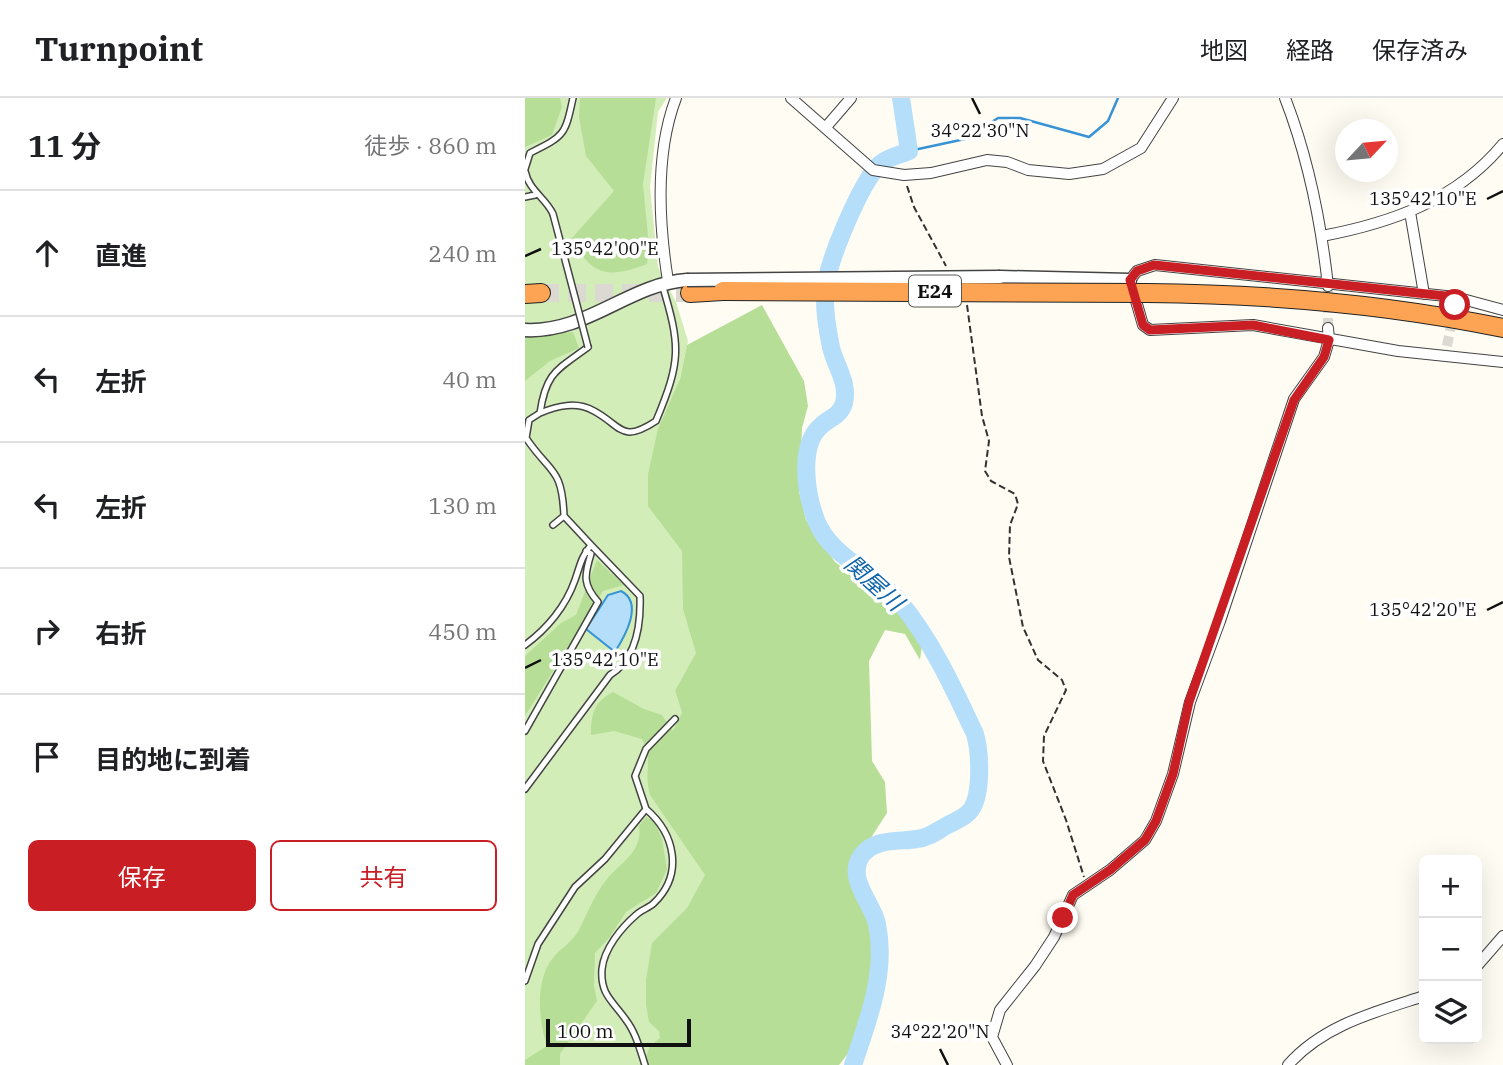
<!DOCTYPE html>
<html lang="ja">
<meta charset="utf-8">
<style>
body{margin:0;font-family:"IBM Plex Serif","Noto Sans JP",serif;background:#f6f6f6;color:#202124}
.controls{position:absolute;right:21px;bottom:21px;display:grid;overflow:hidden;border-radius:10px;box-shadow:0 7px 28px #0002}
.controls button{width:63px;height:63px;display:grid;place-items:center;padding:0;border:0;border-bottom:2px solid #e0e0e0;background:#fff;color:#202124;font:35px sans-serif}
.compass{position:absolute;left:810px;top:21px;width:63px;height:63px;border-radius:50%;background:#fff;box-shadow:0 7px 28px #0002;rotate:64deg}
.scale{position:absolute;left:21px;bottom:18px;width:145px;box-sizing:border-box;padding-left:7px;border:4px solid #101010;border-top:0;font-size:19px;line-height:24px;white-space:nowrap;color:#101010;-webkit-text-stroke:5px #fff;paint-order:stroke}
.stop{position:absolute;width:21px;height:21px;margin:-16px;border:5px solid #c91f24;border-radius:50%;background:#fff}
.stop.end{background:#c91f24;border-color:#fff;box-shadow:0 2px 7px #0008}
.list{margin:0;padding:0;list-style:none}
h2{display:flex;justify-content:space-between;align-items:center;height:91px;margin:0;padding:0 28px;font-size:30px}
h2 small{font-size:23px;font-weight:400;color:#757577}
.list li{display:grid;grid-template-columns:46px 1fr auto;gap:21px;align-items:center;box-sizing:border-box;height:126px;padding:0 28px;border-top:2px solid #e0e0e0}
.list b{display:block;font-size:26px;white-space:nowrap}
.list em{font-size:23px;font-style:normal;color:#757577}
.actions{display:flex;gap:14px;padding:21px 28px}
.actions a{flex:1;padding:16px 0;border:2px solid #c91f24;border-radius:10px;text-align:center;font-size:24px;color:#c91f24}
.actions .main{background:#c91f24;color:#fff}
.icon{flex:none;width:38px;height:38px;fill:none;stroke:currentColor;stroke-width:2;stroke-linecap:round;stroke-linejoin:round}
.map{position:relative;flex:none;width:978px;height:967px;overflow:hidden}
header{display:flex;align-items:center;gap:42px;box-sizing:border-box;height:98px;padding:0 35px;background:#fff;border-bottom:2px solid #e0e0e0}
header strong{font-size:33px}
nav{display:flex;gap:38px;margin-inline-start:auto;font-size:24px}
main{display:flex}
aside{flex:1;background:#fff}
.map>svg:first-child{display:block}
.green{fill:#d3edb9}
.forest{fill:#b6de97}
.water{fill:#b4defa;stroke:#3793d5;stroke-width:2}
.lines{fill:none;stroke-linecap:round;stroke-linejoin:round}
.stream{stroke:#3793d5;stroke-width:2.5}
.river{stroke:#b4defa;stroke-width:18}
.minor-tunnel{stroke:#dbd9d1;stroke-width:10;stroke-dasharray:10 5;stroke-linecap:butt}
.motorway-tunnel{stroke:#dbd9d1;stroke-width:18;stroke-dasharray:18 9;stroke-linecap:butt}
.service-casing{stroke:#434343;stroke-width:8}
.minor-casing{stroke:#434343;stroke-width:12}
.tertiary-casing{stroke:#434343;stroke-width:15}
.motorway-casing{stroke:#212121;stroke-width:20}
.path{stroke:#323232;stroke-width:2;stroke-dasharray:7 3.5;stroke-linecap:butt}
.service{stroke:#fff;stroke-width:5}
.minor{stroke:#fff;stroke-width:10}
.tertiary{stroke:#fff;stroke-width:12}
.motorway{stroke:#fca454;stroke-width:18}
.service-bridge-casing{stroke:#434343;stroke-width:8;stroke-linecap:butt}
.tertiary-bridge-casing{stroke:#434343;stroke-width:15;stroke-linecap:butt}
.motorway-bridge-casing{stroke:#212121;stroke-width:20;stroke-linecap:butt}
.service-bridge{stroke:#fff;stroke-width:5}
.tertiary-bridge{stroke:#fff;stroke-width:12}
.motorway-bridge{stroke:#fca454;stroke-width:18}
.route{stroke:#c91f24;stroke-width:9}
.ticks{fill:none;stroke:#101010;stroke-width:2.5}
.labels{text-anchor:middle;stroke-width:7;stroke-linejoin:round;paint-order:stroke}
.shield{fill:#fff;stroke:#585858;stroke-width:2}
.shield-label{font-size:19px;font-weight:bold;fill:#101010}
.water-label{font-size:23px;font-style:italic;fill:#1064aa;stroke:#fff}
.ticks-label{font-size:18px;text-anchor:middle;fill:#101010;stroke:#fff;stroke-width:7;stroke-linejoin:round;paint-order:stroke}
</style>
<header>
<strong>Turnpoint</strong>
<nav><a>地図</a><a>経路</a><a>保存済み</a></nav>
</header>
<main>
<aside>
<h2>11 分<small>徒歩 · 860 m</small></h2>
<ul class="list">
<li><svg class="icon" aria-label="ahead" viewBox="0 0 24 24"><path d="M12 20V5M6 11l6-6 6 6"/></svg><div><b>直進</b></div><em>240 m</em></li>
<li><svg class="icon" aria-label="left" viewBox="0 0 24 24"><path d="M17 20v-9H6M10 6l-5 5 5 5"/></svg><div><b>左折</b></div><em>40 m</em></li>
<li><svg class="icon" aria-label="left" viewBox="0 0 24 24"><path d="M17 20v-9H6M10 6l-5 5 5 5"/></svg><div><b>左折</b></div><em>130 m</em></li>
<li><svg class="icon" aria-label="right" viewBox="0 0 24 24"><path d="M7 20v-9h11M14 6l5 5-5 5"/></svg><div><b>右折</b></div><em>450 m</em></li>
<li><svg class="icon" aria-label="arrive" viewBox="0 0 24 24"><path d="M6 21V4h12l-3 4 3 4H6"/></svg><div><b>目的地に到着</b></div></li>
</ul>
<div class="actions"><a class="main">保存</a><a>共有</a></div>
</aside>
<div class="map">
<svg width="978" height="967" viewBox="0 0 978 967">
<rect width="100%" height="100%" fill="#fffdf3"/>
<path class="green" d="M0,0H142L133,14L125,89L133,169L151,204L163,243L148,312L163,452L184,573L150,593L162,631L195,783L160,967H0Z"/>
<path class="forest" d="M0,0H35L37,9L27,37L0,49Z
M55,0H131L118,86L124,148L122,166C83,181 66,178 47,140L89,93L61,58L54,19Z
M237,207L279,283L283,308L277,330L274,394L281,422L310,464L366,505L397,547L395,562L380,536L360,532L344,563L347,663L360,684L362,715L327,769L329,788L349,835V848L342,903L334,930L328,949L314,967H123L120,961L125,948L135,940L134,933L124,924L121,907V882L127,845L162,810L180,777L125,697C118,672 129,664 117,641L89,633L66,637C66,616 69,604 88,594L119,611L137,617L148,633L157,615L150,593L171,555L158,511L157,453L123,408V376L133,331L155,281L162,247Z
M48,234L54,250L25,263L0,283V238Z
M72,462L99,487L78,493L0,618V558L36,525L51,517Z
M121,719L129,723L137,741L142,771L131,795L101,814L84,840L70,855L69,888L72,903L35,956V967H0V962L22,948C14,924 10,887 25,864C32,852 47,845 54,832C63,814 69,797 82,781C96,764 118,754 114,728Z"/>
<path class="water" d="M96,493C119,505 100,538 90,554L61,531L83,497Z"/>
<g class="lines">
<path class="stream" d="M384,53L440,41L473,20H495L564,39L583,23L593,0"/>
<path class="river" d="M328,967C343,922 362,875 352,826C348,805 320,780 337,757C350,740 374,744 392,741C403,740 412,733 421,728C428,724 439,720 444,714C458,700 455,653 450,636C429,591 406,541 374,503C349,474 305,459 291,422C281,396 273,346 297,327C306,319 315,318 319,305C324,284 310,268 306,249C302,230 298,205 301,186C305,159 336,84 355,66C363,59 375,57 384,53L376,0"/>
<path class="minor-tunnel" d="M803,230V188
M922,248L930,207"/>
<path class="motorway-tunnel" d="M16,195H165"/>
<defs>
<path id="service" d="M0,71L5,55C39,38 40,38 48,0
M0,73C4,93 21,100 28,116
M0,99L10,97
M63,249C32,272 21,274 15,315C32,308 51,303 69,313C97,328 96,346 131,323C156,263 156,249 137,186
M15,315L4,322L1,340C25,376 37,368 39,418L28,427
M0,547C22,531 41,508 50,482C55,468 56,459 66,447L39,418
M0,633L73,504C58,487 59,478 66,456L61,453
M0,691L85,577C111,561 116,527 115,498L66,447
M121,711L110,678L121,651L150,621
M0,883L13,846L50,789L80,761L121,711C150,736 159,776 129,805C124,810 116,812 111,817C96,830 79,851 77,871C75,897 88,903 101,922C111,935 115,952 120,967"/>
<path id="minor" d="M266,0L348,72L379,77L406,75L462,62L482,64L503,72L544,76L578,71L616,50L648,0
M760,0C783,59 796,124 803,188
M301,29L326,0
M885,114L899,196
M797,138C866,125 932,102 978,46
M143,183C134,126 130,55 151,0
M978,212L930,199L630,167L612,173L605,182L618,227L625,232L728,227L873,253L978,264
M952,868L978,838
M482,967L467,939L475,912L510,868L529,839L548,797L585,772L620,742L631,723L648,676L665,604L695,523L769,301L799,259L804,242L803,230
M763,967C798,927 850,914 899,898"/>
<path id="tertiary" d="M475,179L605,182
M0,232C62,235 104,186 162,182"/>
<path id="motorway" d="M165,195L198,193
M622,195C741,196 861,206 978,230
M0,196L16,195"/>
</defs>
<use href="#service" class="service-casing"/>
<use href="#minor" class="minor-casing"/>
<use href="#tertiary" class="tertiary-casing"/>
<use href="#motorway" class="motorway-casing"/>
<path class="path" d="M382,88L389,109L421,168
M442,207L457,318L464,343L460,373L466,383L490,396L493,406L485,427L484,459L498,529L513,562L537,582L541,592L519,638L518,663L541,722L559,779"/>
<use href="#service" class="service"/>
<use href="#minor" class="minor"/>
<use href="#tertiary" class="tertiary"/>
<use href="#motorway" class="motorway"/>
<defs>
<path id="service-bridge" d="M28,116L63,249"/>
<path id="tertiary-bridge" d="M162,182L475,179"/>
<path id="motorway-bridge" d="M198,193L622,195"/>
</defs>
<use href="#service-bridge" class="service-bridge-casing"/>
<use href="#tertiary-bridge" class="tertiary-bridge-casing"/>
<use href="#motorway-bridge" class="motorway-bridge-casing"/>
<use href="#service-bridge" class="service-bridge"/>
<use href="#tertiary-bridge" class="tertiary-bridge"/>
<use href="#motorway-bridge" class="motorway-bridge"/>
</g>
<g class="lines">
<path class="route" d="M538,820L548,797L585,772L620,742L631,723L648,676L664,604L769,302L799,259L804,242L728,227L625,232L618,227L605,182L612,173L629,167L930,199V207"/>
</g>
<path class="ticks" d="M447,0L455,16M962,101L978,93M0,158L16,151M962,512L978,504M0,570L16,562M415,951L423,967"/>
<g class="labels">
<rect class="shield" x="384" y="177.5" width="52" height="31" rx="5"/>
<g class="shield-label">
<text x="410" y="200">E24</text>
</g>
<g class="water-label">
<text transform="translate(349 485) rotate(42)" y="8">関屋川</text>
</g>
</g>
<g class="ticks-label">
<text x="455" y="39">34°22'30"N</text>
<text x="898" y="107">135°42'10"E</text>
<text x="80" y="157">135°42'00"E</text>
<text x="898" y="518">135°42'20"E</text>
<text x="80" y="568">135°42'10"E</text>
<text x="415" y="940">34°22'20"N</text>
</g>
</svg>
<div class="controls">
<button>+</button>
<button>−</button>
<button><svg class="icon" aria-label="layers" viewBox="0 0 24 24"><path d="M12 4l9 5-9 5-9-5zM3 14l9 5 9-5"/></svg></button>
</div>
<svg class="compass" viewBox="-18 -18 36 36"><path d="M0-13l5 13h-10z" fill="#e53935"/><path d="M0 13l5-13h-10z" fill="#757577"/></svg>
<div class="scale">100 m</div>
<div class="stop" style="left:930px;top:207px"></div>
<div class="stop end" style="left:538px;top:820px"></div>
</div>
</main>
